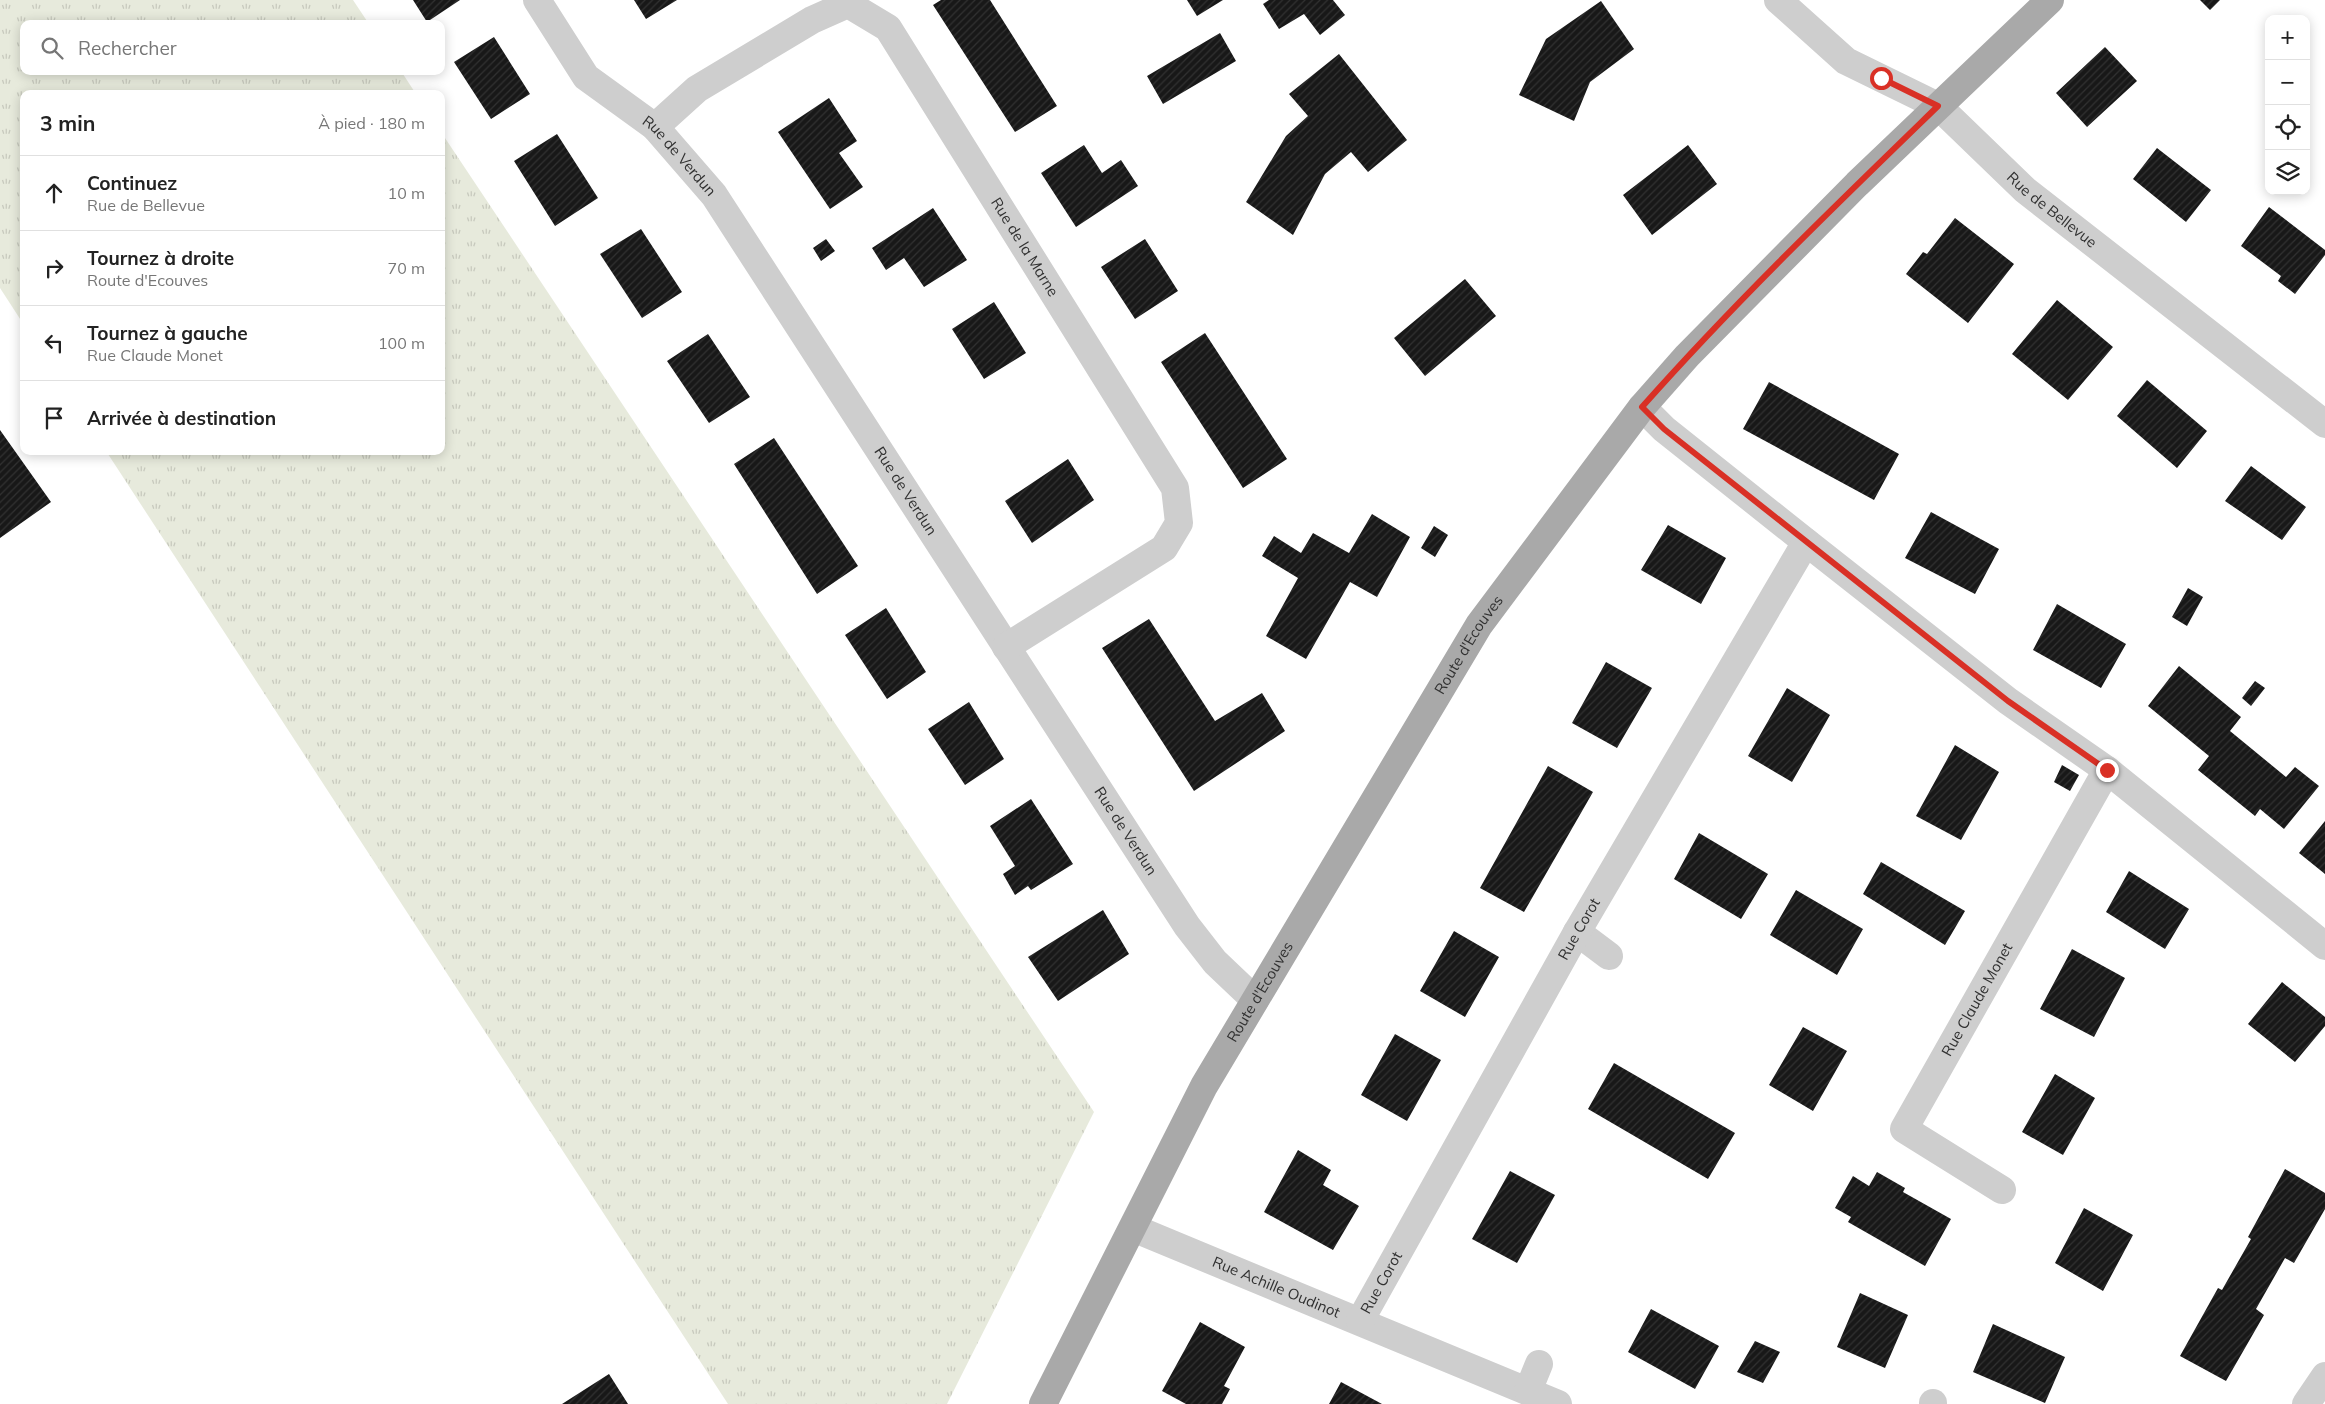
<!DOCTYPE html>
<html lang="fr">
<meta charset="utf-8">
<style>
body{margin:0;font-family:Mulish,sans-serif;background:#f2f2f2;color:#222}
.controls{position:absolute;right:15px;top:15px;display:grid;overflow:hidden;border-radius:10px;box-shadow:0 2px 12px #0003}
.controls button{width:45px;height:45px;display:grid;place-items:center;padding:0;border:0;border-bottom:1px solid #e0e0e0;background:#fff;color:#222;font:25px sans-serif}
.stop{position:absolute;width:15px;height:15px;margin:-11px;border:4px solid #d93025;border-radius:50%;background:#fff}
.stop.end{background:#d93025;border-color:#fff;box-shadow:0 1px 5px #0008}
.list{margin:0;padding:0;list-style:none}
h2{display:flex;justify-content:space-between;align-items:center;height:65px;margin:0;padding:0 20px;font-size:21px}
h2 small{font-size:16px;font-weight:400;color:#767676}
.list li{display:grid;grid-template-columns:32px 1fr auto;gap:15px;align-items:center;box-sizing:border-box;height:75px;padding:0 20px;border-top:1px solid #e0e0e0}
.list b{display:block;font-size:19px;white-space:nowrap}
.list p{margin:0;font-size:16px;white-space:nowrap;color:#767676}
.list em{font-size:16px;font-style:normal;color:#767676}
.icon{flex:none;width:28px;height:28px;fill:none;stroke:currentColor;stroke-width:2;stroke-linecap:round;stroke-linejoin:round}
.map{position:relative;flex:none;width:2325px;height:1404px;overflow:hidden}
.search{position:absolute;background:#fff;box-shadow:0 2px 12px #0003;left:20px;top:20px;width:425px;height:55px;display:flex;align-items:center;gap:12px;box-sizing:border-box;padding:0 18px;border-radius:10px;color:#767676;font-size:19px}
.panel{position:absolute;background:#fff;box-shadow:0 2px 12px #0003;left:20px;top:90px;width:425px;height:365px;border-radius:10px}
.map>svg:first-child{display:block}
.grass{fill:url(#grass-tufts)}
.building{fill:url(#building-hatch)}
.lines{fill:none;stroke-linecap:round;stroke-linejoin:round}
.minor{stroke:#cecece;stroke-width:28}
.major{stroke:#a9a9a9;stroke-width:28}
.route{stroke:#d93025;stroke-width:6}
.labels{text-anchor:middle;stroke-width:5;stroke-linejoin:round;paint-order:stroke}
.street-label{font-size:15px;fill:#313131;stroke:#fff}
</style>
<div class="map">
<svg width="2325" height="1404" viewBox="0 0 2325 1404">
<defs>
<pattern id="grass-tufts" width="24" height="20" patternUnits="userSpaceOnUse" patternTransform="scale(1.25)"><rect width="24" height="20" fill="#e7eadc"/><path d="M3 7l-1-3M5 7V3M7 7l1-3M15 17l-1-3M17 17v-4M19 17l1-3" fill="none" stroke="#c7c9bd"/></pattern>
<pattern id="building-hatch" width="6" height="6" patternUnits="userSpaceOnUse" patternTransform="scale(1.25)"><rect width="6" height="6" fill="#181818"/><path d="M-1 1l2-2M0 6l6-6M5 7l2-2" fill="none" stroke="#313131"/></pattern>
</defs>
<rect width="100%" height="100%" fill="#fff"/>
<path class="grass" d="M0,0H353L369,24H24V71H401L416,94H24V325L0,288Z
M441,132L1094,1112L947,1404H728L106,451H441Z"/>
<path class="building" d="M413,0H460L427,22Z
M634,0H677L646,19Z
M941,0H990L1057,106L1015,132L933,5Z
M1187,0H1223L1197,16Z
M1269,0H1333L1345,15L1320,35L1304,14L1279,29L1263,4Z
M2200,0H2220L2210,10Z
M1601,1L1634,49L1590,82L1574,121L1519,95L1546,39Z
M1220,33L1236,61L1163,104L1147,76Z
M494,37L530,94L491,119L454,62Z
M2105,47L2137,81L2087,127L2056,93Z
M1339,54L1407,140L1368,172L1351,152L1325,174L1293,235L1246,202L1286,136L1308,116L1289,94Z
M829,98L857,141L839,153L863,187L830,209L778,132Z
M557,134L598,198L555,226L514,161Z
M1084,145L1102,173L1121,160L1138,186L1076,227L1041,173Z
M1688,145L1717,184L1652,235L1623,195Z
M2157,148L2211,190L2186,222L2133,179Z
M2269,207L2325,250V255L2295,294L2278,281L2281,276L2241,246Z
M933,208L967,260L924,287L904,258L886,270L872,248Z
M1955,218L2014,264L1968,323L1906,274L1923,252L1927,254Z
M641,229L682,292L642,318L600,254Z
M826,239L835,251L821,261L813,248Z
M1145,239L1178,291L1135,319L1101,267Z
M1465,279L1496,316L1425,376L1394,338Z
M2057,300L2113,347L2068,400L2012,354Z
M994,302L1026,353L984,379L952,329Z
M1205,333L1287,459L1243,488L1161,362Z
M708,334L750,397L709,423L667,361Z
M2147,380L2207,431L2177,468L2117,416Z
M1769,382L1899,454L1874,500L1743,429Z
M0,430L51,502L0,538Z
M774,438L858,566L817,594L734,464Z
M1068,459L1094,500L1032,543L1005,501Z
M2251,466L2306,507L2282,540L2225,501Z
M1931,512L1999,549L1975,594L1905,558Z
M1372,514L1410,537L1377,597L1350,582L1306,659L1266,636L1298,578L1262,556L1274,536L1301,553L1313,533L1349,553Z
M1668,525L1726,558L1701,604L1641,570Z
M1434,526L1448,535L1435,557L1421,548Z
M2188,588L2203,597L2187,626L2172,617Z
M2057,604L2126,644L2101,688L2033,650Z
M886,608L926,672L887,699L845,635Z
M1149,619L1215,721L1262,693L1285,731L1194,791L1102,648Z
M1606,662L1652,688L1617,748L1572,723Z
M2179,666L2241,717L2230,731L2286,777L2295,767L2319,786L2284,829L2260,809L2255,816L2198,770L2209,756L2148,706Z
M2255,681L2265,688L2251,706L2242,698Z
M1787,688L1830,715L1792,782L1748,756Z
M969,702L1004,759L965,785L928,729Z
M1955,745L1999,772L1961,840L1916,816Z
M2062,765L2079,775L2070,791L2054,782Z
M1548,766L1593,792L1524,912L1480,888Z
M1031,799L1073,864L1031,890L1028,886L1015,895L1003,874L1015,866L990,826Z
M2325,821V874L2299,853Z
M1699,833L1768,874L1741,919L1674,879Z
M1881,862L1965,911L1945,945L1863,894Z
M2129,871L2189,909L2165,949L2106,912Z
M1796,890L1863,929L1837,975L1770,935Z
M1103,910L1129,954L1058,1001L1028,957Z
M1454,931L1499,957L1465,1017L1420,991Z
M2072,949L2125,978L2094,1037L2040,1009Z
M2282,982L2325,1017V1026L2295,1062L2248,1024Z
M1803,1027L1847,1051L1813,1111L1769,1085Z
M1395,1034L1441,1060L1407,1121L1361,1095Z
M1614,1063L1735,1133L1708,1179L1588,1109Z
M2055,1074L2095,1098L2063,1155L2022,1132Z
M1298,1150L1331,1170L1323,1185L1359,1206L1333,1250L1264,1212Z
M2285,1169L2325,1193V1209L2294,1263L2285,1258L2256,1309L2264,1315L2226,1381L2180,1356L2218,1288L2222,1290L2251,1239L2248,1237Z
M1510,1171L1555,1195L1517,1263L1472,1239Z
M1877,1172L1905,1188L1903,1192L1951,1219L1925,1266L1848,1222L1851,1217L1835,1208L1853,1176L1869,1186Z
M2084,1208L2133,1235L2103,1291L2055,1263Z
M1860,1293L1908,1315L1885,1368L1837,1347Z
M1651,1309L1719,1346L1695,1389L1628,1352Z
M1200,1322L1245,1347L1224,1386L1230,1389L1222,1404H1186L1162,1391Z
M1993,1324L2065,1357L2045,1403L1973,1372Z
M1755,1341L1780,1352L1763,1383L1737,1372Z
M609,1374L628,1404H562Z
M1341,1382L1356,1390L1382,1404H1329Z"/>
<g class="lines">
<g class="minor">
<path id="s1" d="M537,0L586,77L655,127L714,195L1187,926L1215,962L1255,1000"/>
<path id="s2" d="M1778,0L1846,61L1938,106L2025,190L2325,424"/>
<path id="s3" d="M655,127L697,89L812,20L848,4L888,28L1175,488L1179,523L1164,548L1006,647"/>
<path d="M1642,407L1664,429L1806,542L2008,701L2107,770L2325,946"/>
<path d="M1577,932L1609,956"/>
<path id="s4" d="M2002,1190L1904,1129L2107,770"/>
<path id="s5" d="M1133,1228L1558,1404"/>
<path id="s6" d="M1360,1321L1577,932L1806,542"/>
<path d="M1528,1391L1539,1364"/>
<path d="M1933,1404V1403"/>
<path d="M2306,1404L2325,1376"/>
</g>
<path class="major" id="s7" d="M1043,1404L1204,1086L1479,625L1642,407L1687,356L1857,184L2050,0"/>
</g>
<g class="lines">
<path class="route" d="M1881,78L1938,106C1837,204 1735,302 1642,407L1664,429L2008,701L2107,770"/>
</g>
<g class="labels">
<g class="street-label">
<text dy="5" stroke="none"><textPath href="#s1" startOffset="214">Rue de Verdun</textPath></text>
<text dy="5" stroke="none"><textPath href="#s2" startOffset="348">Rue de Bellevue</textPath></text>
<text dy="5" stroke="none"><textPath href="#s3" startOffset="535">Rue de la Marne</textPath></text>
<text dy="5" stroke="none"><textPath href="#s1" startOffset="619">Rue de Verdun</textPath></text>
<text dy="5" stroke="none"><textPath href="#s7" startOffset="871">Route d'Ecouves</textPath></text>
<text dy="5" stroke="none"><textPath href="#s1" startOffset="1024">Rue de Verdun</textPath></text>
<text dy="5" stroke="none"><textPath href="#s6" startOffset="449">Rue Corot</textPath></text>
<text dy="5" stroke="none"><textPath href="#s7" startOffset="466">Route d'Ecouves</textPath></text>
<text dy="5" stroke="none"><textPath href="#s4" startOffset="264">Rue Claude Monet</textPath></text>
<text dy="5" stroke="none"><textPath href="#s6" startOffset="44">Rue Corot</textPath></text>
<text dy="5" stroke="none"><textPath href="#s5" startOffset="155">Rue Achille Oudinot</textPath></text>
</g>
</g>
</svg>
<div class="controls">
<button>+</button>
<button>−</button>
<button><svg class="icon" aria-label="locate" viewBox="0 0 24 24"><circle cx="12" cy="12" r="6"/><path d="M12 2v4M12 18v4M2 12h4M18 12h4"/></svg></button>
<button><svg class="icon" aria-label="layers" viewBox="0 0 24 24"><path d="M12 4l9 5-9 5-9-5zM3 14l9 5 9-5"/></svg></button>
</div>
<div class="stop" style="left:1881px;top:78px"></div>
<div class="stop end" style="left:2107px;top:770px"></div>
<div class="search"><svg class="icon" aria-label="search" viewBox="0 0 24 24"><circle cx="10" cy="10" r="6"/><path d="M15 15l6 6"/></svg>Rechercher</div>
<section class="panel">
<h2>3 min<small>À pied · 180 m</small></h2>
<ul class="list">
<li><svg class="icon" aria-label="ahead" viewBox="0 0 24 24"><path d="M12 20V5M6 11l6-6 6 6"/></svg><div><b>Continuez</b><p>Rue de Bellevue</p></div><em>10 m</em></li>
<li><svg class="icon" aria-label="right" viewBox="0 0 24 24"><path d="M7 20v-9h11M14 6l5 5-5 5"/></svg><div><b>Tournez à droite</b><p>Route d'Ecouves</p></div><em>70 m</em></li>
<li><svg class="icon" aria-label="left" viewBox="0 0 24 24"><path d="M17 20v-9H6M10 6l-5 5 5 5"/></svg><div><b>Tournez à gauche</b><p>Rue Claude Monet</p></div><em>100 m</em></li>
<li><svg class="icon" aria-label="arrive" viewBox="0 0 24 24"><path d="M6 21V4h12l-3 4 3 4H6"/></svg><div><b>Arrivée à destination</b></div></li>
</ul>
</section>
</div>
